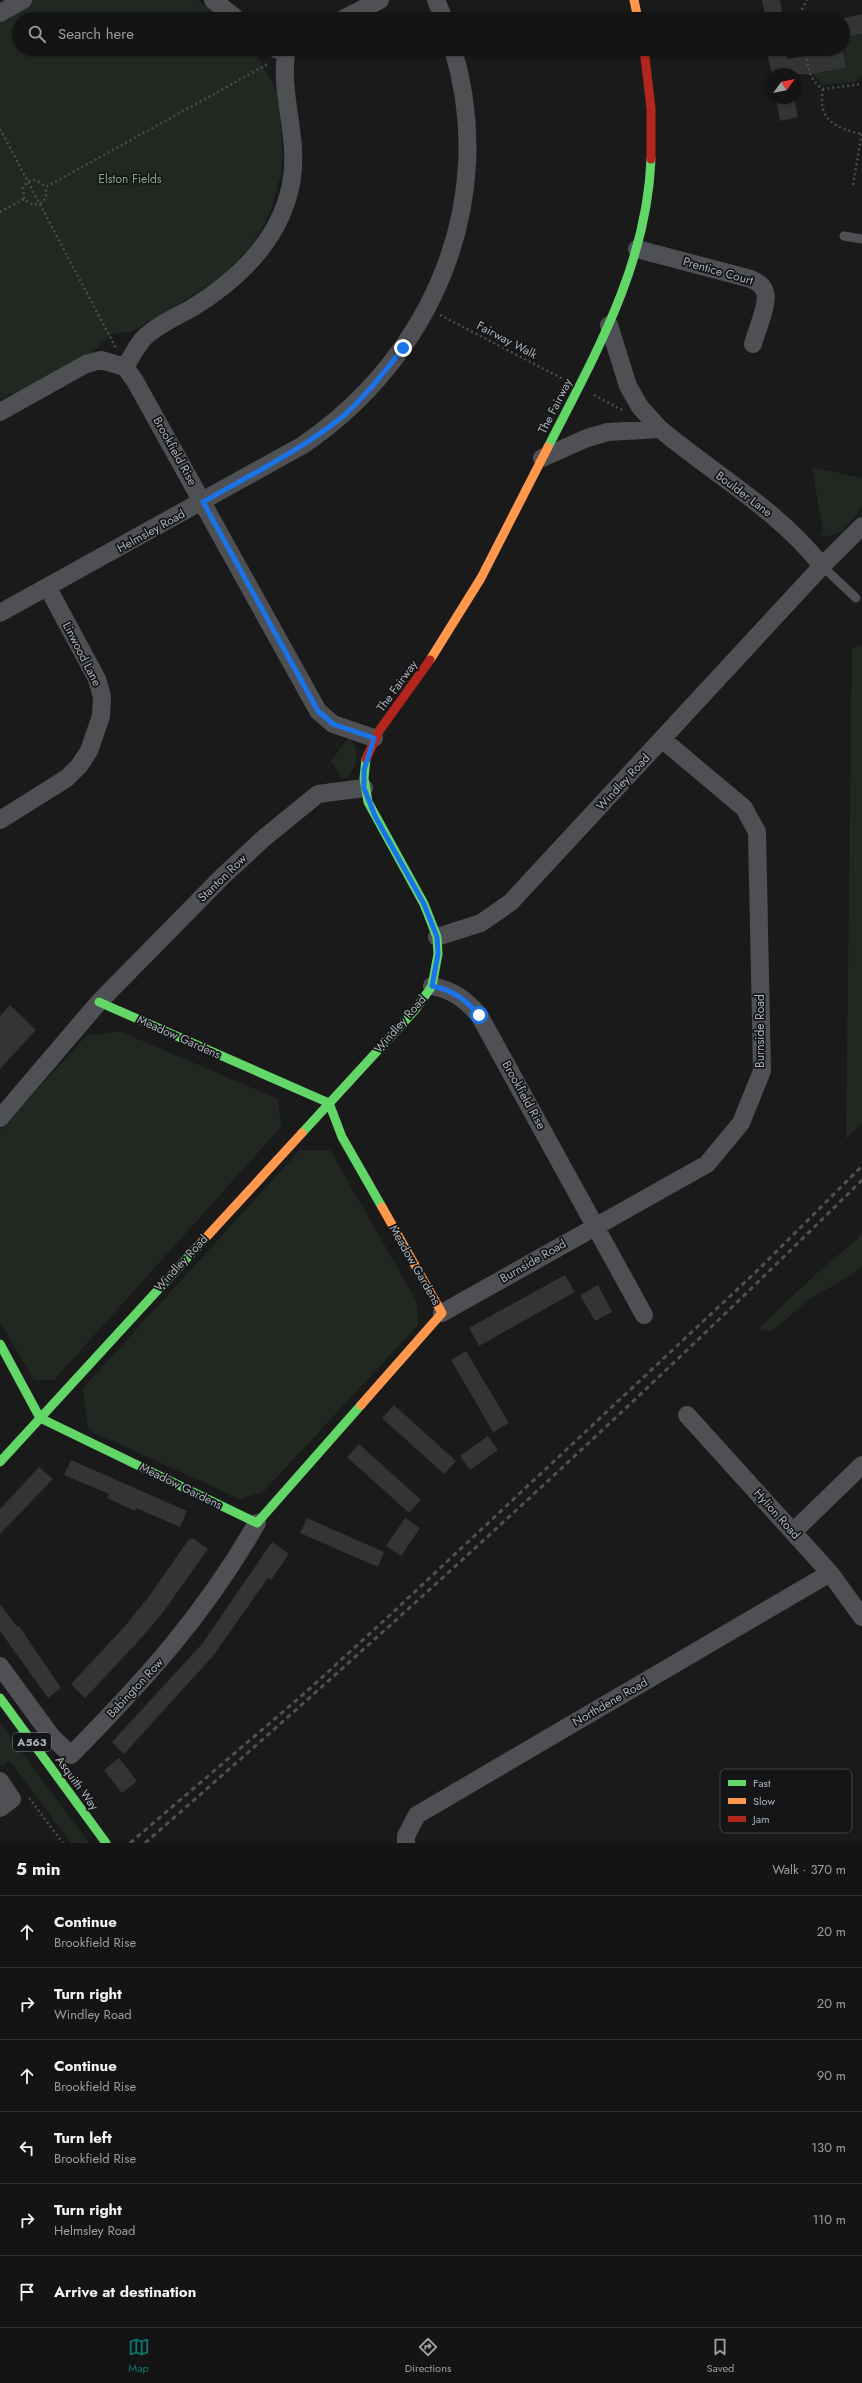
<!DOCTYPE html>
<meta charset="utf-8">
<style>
body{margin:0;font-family:Jost,sans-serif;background:#1d1d1d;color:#f1f3f6}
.compass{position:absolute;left:766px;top:68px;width:36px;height:36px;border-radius:50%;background:#141414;box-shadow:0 1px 3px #0004;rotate:57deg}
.stop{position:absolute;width:12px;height:12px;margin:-9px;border:3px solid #1a73e8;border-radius:50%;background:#fff}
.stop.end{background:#1a73e8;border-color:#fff;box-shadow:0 1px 4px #0008}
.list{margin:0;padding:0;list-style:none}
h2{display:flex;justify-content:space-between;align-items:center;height:52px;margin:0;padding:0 16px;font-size:17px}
h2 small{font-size:13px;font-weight:400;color:#9d9ea0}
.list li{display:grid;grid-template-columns:26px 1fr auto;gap:12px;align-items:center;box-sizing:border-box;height:72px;padding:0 16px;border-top:1px solid #333334}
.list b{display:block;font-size:15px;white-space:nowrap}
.list p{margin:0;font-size:13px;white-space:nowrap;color:#9d9ea0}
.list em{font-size:13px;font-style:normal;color:#9d9ea0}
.icon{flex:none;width:22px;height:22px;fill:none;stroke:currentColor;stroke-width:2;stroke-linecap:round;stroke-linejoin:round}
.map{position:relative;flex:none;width:862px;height:1843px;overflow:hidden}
.search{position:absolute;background:#141414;box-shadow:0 1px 3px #0004;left:12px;right:12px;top:12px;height:44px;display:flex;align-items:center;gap:10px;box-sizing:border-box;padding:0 14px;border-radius:22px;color:#9d9ea0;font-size:15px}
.sheet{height:484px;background:#141414}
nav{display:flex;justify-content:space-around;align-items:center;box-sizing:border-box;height:56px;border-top:1px solid #333334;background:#141414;font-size:11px;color:#9d9ea0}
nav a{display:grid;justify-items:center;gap:2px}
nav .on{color:#0f766e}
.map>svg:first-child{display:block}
.green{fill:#202821}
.building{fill:#333435}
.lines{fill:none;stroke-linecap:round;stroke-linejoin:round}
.path{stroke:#4a4c4e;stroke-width:2.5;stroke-dasharray:2 3;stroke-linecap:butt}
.lane{stroke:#4e5054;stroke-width:9}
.street{stroke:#4e5054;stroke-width:18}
.fast{stroke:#63d668;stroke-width:9}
.slow{stroke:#ff974d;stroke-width:9}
.jam{stroke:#b3261e;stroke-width:9}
.rail{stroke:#4e5052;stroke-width:3;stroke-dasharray:5 4;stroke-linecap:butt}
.route{stroke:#1a73e8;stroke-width:5}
.labels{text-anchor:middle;stroke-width:3.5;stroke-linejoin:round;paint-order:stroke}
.shield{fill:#141517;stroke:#7e838a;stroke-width:1}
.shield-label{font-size:11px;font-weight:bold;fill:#acb2bb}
.park-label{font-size:12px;fill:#84a683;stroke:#141517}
.street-label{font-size:12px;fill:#acb2bb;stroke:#141517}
.key{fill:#141517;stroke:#424448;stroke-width:1}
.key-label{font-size:11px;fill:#acb2bb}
</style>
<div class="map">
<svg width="862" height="1843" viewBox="0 0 862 1843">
<rect width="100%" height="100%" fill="#1a1a1b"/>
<path class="green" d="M33,0H197L226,19H19V49H253L275,87L279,104L283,157L281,174L272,206L263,227L250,247L223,276L170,309L133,331L111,335L91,353L20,391L0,399V18Z
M858,32V35L862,34V75L855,82L822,85L813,74L846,68L843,38Z
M812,467L862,478V507C848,523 842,540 818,535L823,531Z
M862,645V1123L846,1139L852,648Z
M350,739C362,750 356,769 346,778H342L331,761L346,741Z
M119,1031L278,1099L281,1127L54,1380H34L0,1323V1130L86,1036Z
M300,1150H330L417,1302L418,1325L263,1492L240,1499L88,1430L83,1388Z
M862,1231V1266L852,1275L811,1298L771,1332L758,1329L817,1273L857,1239Z
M0,1723L9,1735L89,1843H71L10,1761L2,1766L0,1763Z"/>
<path class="building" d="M762,0H780L783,19H766Z
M862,14V34L843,37V18Z
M770,49H785L787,59L818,54V49H843L846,68L811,74L772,75L767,52L770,51Z
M776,98H794L798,117L780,121Z
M10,1005L36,1030L0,1069V1016Z
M565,1275L575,1292L479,1346L469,1328Z
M598,1285L612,1312L595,1321L580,1295Z
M466,1351L509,1423L493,1432L451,1360Z
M394,1405L456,1461L444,1474L382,1418Z
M488,1436L498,1450L470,1470L460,1456Z
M359,1444L421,1500L409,1513L347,1457Z
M71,1460L187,1511L180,1527L136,1508L135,1511L107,1498L109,1494L64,1475Z
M39,1467L53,1479L0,1534V1509Z
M307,1518L384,1552L378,1567L300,1533Z
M405,1518L420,1528L401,1556L386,1546Z
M189,1539H194L208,1549L161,1615L134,1646L85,1698L71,1684L125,1626L150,1595Z
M272,1542L289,1554L271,1580L268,1578L213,1656L124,1754L112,1742L202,1644Z
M0,1604L17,1627L19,1626L61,1688L48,1698L0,1631Z
M119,1758L137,1781L122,1793L104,1770Z"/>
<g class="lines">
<path class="path" d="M801,19L800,13L807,0
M805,49C808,65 808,80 823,89L862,84
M823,89C817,120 835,128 862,134
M0,129L116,348
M853,185L862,132
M24,199L23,187L29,181L36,180L46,187
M0,212L24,199L33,205L41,203L46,198V187L268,64
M440,315L563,379
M594,395L622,410
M29,1798L63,1843"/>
<path class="lane" d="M844,236L862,239
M822,566L856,598"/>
<path class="street" d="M213,0L237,19
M436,0L444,19
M0,13L23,0
M343,19L380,0
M637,249L751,279C757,282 763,285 765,292C769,303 756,332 753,344
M609,325L628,386L640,407L660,429
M125,367L135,381L318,711L333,724L374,738
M0,412L86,364L101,360L125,367C131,358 136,347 143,339C155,326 176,317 192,308C241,278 283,237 292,178C298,134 280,94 286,54L276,49
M542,458L587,438L608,432L660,429C714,474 778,510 822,566
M0,613L303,445C432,357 499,202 453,49
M0,820L67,778L79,766L89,751L101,716L102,697L97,679L48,588
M437,937L481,923L511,902L822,566L862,526
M432,986C453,990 466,1000 479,1015L644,1315
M0,1118L99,1002L223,876L264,838L318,794L364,788
M442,1313L707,1164L741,1123L762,1071L757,832L744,808L663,740
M687,1415L830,1573L862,1617
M793,1532L862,1465
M0,1666L52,1737L71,1755C145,1680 204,1615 257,1523
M0,1781L12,1799L0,1808
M406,1843V1836L417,1815L830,1573"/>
<path class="fast" d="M548,447C595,355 647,265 651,159
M99,1002L329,1103L342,1137L382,1207
M302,1133L415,1010L432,986L438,954L437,937L424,904L368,802L364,778L366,759
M0,1344L40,1418L257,1523L361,1405
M0,1462L200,1244
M0,1698L106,1843"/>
<path class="slow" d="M634,0L638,19
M430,660L481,578L548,447
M200,1244L302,1133
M361,1405L442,1313L382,1207"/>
<path class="jam" d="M644,49L651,108V159
M366,759L379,731L430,660"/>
<path class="rail" d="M130,1843L306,1692L389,1616L760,1268L862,1166
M145,1843C390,1629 631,1409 862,1180"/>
</g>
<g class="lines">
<path class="route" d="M403,348C384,373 365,397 342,417C300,451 250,475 203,502L318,711L333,724L374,738L364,770V788L375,816L424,904L437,937L438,954L432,986C453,990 466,1000 479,1015"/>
</g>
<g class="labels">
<rect class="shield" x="13" y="1733" width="38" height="18" rx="3"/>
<g class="shield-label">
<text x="32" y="1746">A563</text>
</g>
<g class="park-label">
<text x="130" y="183">Elston Fields</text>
</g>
<g class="street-label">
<text transform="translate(718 271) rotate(16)" y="4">Prentice Court</text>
<text transform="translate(507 340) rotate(28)" y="4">Fairway Walk</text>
<text transform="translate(555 406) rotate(-63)" y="4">The Fairway</text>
<text transform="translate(175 451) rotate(61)" y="4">Brookfield Rise</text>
<text transform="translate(744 494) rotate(37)" y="4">Boulder Lane</text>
<text transform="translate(151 531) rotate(-29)" y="4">Helmsley Road</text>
<text transform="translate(82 654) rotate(63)" y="4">Linwood Lane</text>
<text transform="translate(397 686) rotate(-54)" y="4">The Fairway</text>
<text transform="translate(623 782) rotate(-47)" y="4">Windley Road</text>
<text transform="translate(222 878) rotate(-44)" y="4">Stanton Row</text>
<text transform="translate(400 1024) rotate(-49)" y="4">Windley Road</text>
<text transform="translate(760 1031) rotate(-90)" y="4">Burnside Road</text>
<text transform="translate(179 1037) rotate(24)" y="4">Meadow Gardens</text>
<text transform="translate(524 1095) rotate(61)" y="4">Brookfield Rise</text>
<text transform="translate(533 1261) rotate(-30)" y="4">Burnside Road</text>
<text transform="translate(181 1263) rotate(-47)" y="4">Windley Road</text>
<text transform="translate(415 1265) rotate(60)" y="4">Meadow Gardens</text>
<text transform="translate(181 1486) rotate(26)" y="4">Meadow Gardens</text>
<text transform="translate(777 1514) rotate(48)" y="4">Hylion Road</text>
<text transform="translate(135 1688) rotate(-47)" y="4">Babington Row</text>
<text transform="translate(610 1702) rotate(-30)" y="4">Northdene Road</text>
<text transform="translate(77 1783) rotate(54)" y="4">Asquith Way</text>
</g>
</g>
<rect x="720" y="1769" width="132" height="64" rx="6" class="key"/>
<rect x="728" y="1780" width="18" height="6" fill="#63d668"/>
<rect x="728" y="1798" width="18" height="6" fill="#ff974d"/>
<rect x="728" y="1816" width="18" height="6" fill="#b3261e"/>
<g class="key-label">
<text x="753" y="1787">Fast</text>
<text x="753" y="1805">Slow</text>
<text x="753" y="1823">Jam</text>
</g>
</svg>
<svg class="compass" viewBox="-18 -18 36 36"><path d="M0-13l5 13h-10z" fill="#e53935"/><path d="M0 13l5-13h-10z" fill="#9d9ea0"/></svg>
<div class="stop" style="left:479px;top:1015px"></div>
<div class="stop end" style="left:403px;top:348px"></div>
<div class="search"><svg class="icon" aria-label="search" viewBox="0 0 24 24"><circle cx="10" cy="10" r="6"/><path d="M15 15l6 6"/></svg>Search here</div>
</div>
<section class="sheet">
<h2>5 min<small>Walk · 370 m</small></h2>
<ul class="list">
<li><svg class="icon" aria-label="ahead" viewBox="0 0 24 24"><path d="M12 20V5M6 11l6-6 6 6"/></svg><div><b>Continue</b><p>Brookfield Rise</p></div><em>20 m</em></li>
<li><svg class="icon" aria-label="right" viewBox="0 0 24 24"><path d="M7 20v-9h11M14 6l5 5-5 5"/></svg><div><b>Turn right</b><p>Windley Road</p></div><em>20 m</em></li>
<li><svg class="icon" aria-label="ahead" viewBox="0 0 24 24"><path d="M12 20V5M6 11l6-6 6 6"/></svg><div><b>Continue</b><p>Brookfield Rise</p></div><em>90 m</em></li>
<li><svg class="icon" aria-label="left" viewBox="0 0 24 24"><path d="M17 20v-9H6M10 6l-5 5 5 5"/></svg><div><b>Turn left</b><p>Brookfield Rise</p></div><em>130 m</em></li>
<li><svg class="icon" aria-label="right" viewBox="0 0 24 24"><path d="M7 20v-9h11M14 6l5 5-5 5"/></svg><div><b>Turn right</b><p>Helmsley Road</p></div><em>110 m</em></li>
<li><svg class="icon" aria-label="arrive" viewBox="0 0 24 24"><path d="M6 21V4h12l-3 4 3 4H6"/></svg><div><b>Arrive at destination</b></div></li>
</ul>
</section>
<nav>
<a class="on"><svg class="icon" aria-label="map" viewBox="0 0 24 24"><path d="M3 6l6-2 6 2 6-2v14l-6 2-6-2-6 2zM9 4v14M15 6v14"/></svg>Map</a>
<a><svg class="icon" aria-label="directions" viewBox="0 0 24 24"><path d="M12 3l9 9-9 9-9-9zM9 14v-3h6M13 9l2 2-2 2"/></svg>Directions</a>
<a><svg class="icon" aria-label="saved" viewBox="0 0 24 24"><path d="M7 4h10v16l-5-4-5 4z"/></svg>Saved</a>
</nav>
